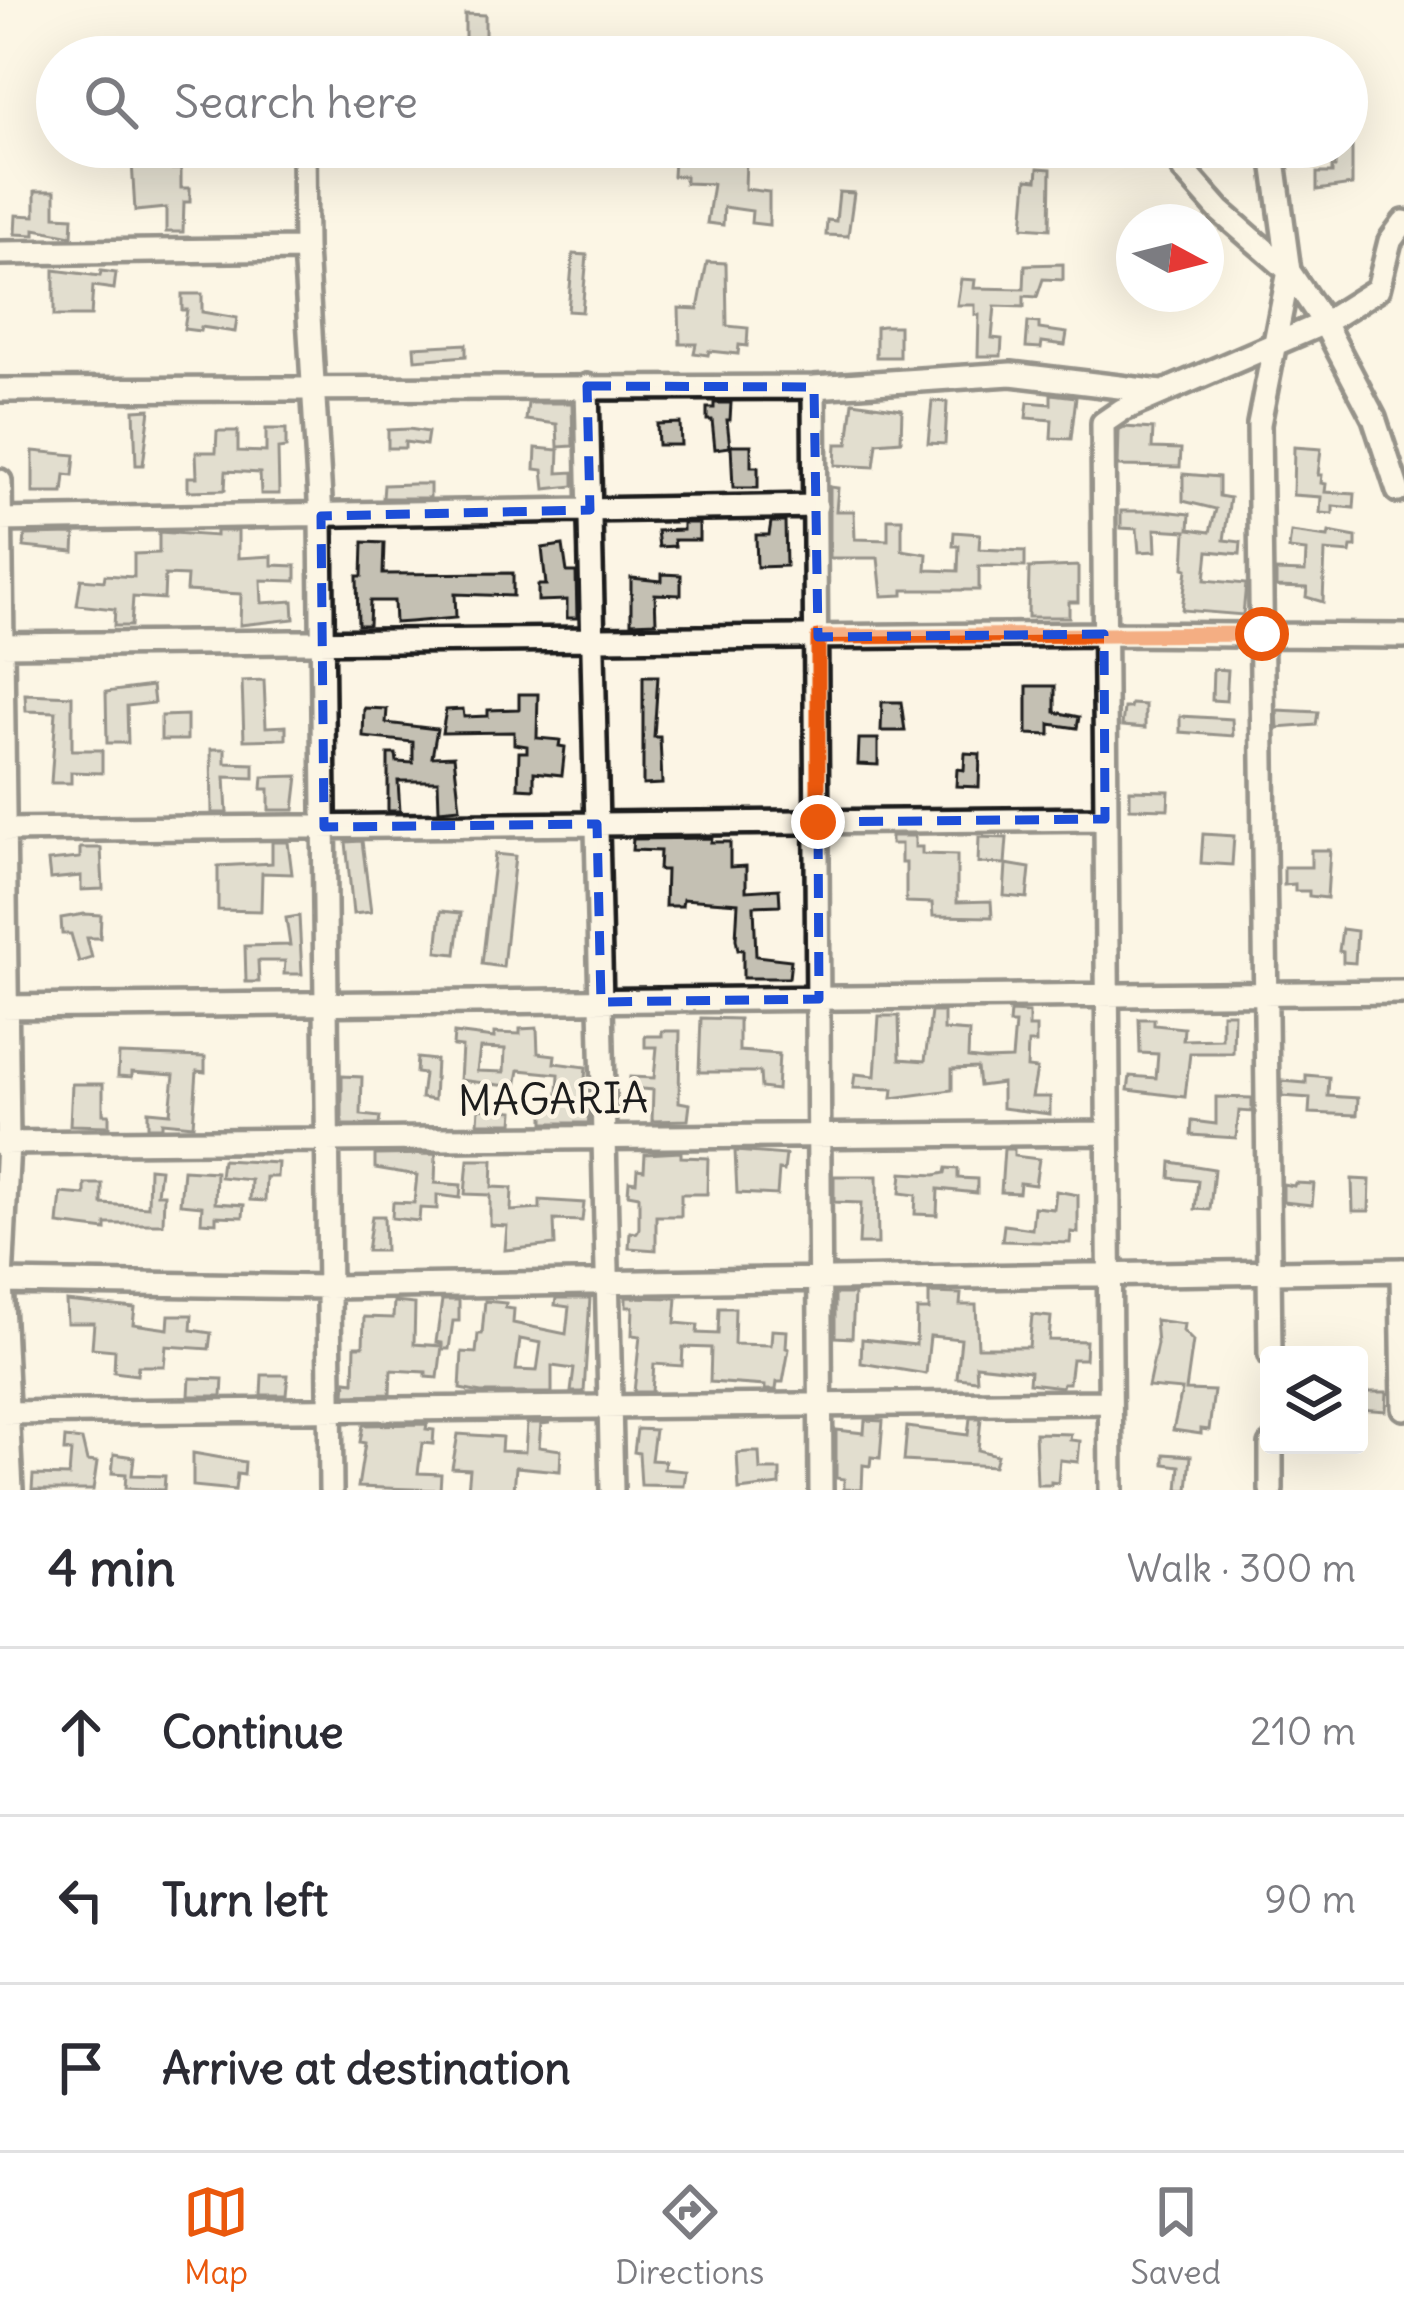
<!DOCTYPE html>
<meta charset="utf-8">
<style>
body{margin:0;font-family:Delius,sans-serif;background:#f2f2f3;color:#2b2b33}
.controls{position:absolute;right:36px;bottom:36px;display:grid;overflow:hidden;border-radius:12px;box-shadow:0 12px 48px #0002}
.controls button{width:108px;height:108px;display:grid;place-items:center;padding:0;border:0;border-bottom:3px solid #e1e1e2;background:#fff;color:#2b2b33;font:60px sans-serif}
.compass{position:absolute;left:1116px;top:204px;width:108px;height:108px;border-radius:50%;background:#fff;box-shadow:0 12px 48px #0002;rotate:97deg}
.stop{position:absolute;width:36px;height:36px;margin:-27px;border:9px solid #ea580c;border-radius:50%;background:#fff}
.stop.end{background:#ea580c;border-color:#fff;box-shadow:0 3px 12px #0008}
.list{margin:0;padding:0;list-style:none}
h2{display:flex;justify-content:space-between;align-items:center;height:156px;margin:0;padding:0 48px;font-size:51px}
h2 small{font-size:39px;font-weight:400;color:#7c7c81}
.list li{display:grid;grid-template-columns:78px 1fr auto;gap:36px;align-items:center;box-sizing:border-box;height:168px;padding:0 48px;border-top:3px solid #e1e1e2}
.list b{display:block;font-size:45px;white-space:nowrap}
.list em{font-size:39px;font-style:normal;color:#7c7c81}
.icon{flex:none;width:66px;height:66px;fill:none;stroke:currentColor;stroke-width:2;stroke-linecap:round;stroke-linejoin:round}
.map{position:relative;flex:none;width:1404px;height:1490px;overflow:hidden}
.search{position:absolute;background:#fff;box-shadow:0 12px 48px #0002;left:36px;right:36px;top:36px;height:132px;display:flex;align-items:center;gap:30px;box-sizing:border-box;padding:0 42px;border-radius:66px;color:#7c7c81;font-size:45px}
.sheet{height:660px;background:#fff}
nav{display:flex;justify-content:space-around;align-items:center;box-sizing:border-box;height:168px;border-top:3px solid #e1e1e2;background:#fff;font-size:33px;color:#7c7c81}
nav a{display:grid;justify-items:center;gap:6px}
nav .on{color:#ea580c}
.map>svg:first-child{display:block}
.building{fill:#c4c0b3;stroke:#1c1c1c;stroke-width:3;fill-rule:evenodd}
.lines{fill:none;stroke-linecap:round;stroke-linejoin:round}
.minor-casing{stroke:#1c1c1c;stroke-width:30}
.minor{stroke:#fcf5e5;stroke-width:21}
.route{stroke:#ea580c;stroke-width:15}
.marked{fill:none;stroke:#1d4ed8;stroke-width:9;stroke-dasharray:24 15;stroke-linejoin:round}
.labels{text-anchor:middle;stroke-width:9;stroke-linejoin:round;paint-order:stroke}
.street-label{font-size:42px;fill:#1c1c1c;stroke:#fcf5e5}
</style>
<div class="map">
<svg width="1404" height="1490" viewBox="0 0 1404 1490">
<rect width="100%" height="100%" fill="#fcf5e5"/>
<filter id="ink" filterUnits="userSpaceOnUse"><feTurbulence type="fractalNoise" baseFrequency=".00833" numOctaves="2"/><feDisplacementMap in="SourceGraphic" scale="24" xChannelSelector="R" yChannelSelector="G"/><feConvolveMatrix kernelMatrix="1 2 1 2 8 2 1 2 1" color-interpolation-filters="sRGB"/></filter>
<g filter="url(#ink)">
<path class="building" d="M465,14L485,15V42L545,49V57L449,55L450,43L465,44Z
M396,43L448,46V57H395Z
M1336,147H1352V185L1317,190V173H1332V167H1335Z
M714,150H728L727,157L746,158L745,189L769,192V225L751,223L752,211L724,207L723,225L707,223L713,184L685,183V176H673L674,160L696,162L697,155L714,156Z
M154,161L155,169H181V188H190V202H184L183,232H166V208L135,211L132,162Z
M1038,168L1051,169L1050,229L1023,227L1027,179L1037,180Z
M35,191H55V216L73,217L72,236L35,229V235L15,234L16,215L35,216Z
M839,192L854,193L848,236L826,235L827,220L836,221Z
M573,254L587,255L582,312L568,311Z
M707,262L726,263L727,326L748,328L747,346L739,345L738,354L709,351L708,355L694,353L696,344H680L679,308L698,309Z
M1063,264V280L1043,279L1037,297L1024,296V307L995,306L992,338L1002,339L1001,356H978L979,315H975V305H957L961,279L975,280L974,288L1024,289L1025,265Z
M54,270L100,276L101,271L116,273L114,289L93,286L91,316H54Z
M182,294H202V312L237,318L235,332L201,327L200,331L184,329L187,310H182Z
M1028,322L1039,323V329L1067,333L1065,345L1042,342L1041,348L1026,347Z
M883,326H899V357H876V327Z
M466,344V356L415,360L414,347Z
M1051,394L1076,397L1071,439L1051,438L1052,420L1026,418L1028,402L1051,404Z
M932,401L947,402L945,444L928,443Z
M853,402L902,409L901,441L877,443L874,467L835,465L836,444H848Z
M528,403H572L573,446L558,447L557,424L526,420Z
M714,403H731L730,420H727L730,447L715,449L712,420H707V408H714Z
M150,409L143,465H136L134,410Z
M680,423L681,445H658L657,424Z
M1124,427L1153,429L1152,448L1181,449L1180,467L1118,466L1119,430Z
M266,429H286V448L278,449L279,494H261L260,473L226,471L225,490L188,491V477H197L196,452H216L217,431H238V451L266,452Z
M409,429L428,432L426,445L405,442V448H388V430Z
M731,445H751V467H758V488H733Z
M1294,447L1321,449L1318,475H1322L1321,483L1326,484L1325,492L1355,494L1354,508L1333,506V514L1320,513L1321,497L1293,495Z
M536,448L559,450L558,473L574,472V486L545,489L543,470L535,469Z
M33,451L75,455L73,476L65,475L63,493H33Z
M1183,474L1219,477V496L1230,498L1224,540L1241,542L1240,554L1208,551L1205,580L1246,584L1243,615L1182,610L1187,569L1184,568L1186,531L1155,529L1156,551L1139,552L1137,529L1121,528V511H1164L1190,514L1189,529L1210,532L1216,509L1183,501Z
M413,484H430V498H383L384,485Z
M830,487L838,488L836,511H854L855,539L888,540V519H902V550L927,554L926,570L958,571L959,546H953L954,532L980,534L979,549L1025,551V567L979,566V590H903V595L882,596L878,558H830Z
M771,522H785L786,566L757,567L756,535H769Z
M683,523H699V540H674L675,546L659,547L657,531L683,530Z
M216,531H238V558L272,556V565L296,566V581L261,580L262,603L293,601L294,619L240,625L241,594L186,591L187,576L165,575L164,599L133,597L131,626H114L115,609L77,605L81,579L104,581L105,575L134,577V554L159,553V532L216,536Z
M1291,532L1328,537L1329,532L1356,537V547H1351L1350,553L1325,551L1323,602L1306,597L1307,588L1276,587V571L1305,572L1306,551L1289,549Z
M75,534L74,552L24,547L25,535Z
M363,542L384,543L383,574L513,573V596L455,594L456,618L410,622L395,623L394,601H370L369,625H358L357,576H362Z
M563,545L567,572H576L577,618H567V600L538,601V585H546L542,548Z
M1078,566V602H1069V617H1028L1029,568Z
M662,574L681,575V595L655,594L656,622L631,623V578L662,581Z
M1213,669L1228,670L1226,701L1212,700Z
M643,676H658L654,737H660L662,784L643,785Z
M264,680L266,727L286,726V739L244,740L242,681Z
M152,686L154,703L127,706L128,743H107L106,692Z
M1027,686H1055V712L1079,717L1077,728L1050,724V735L1027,734Z
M25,694L72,696V750H102V773L71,772V783H51L56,712L26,711Z
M519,694H538L537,738L560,740L559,746L565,747L562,775L534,772V789L518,788L519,752H527V746L514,744V732L442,733L446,710L463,709L464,717L488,716V710L519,709Z
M882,702H901L905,731H881Z
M1131,704L1145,705V728L1122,726L1124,708H1130Z
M364,708L387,709L386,723L437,729L432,757L454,756L460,808L439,810L438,781H398L400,811H388V754H396L397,762L413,763V742L363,737Z
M1277,710L1318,712L1316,725L1278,728Z
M187,715V740H161V716Z
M1180,716L1232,719L1233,736L1180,732Z
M859,739H878V765L858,764Z
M211,749H225V763L254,764V778L225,777L227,813H212Z
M965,753L980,754L979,787L956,786L957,769L964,770Z
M298,776L294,810H269V789H262L263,777Z
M1130,790L1169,791L1168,809L1130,808Z
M1203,834L1234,836L1232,865L1201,863Z
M891,836H915V847H922V854L957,855V902L991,901L992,917L933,916L932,903L906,902V863H901V844H891Z
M979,837L1007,838L1005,864L978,863Z
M712,838L711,842H730V867L746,866V891L779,889L780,905L754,906L756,956L791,960L789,978H743V949L738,950L736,939L738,903L683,899L682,906H665L666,870H659L660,851L632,850L633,839Z
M362,841L371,912L353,914L346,842Z
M272,842H288L292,874L262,873L261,911L218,910V866L272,863Z
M80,848H101L103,889L81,890V876L50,879L48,861L80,858Z
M1311,850H1330L1327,898L1309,896V891H1295V884L1284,885V867H1311Z
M495,854L515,856L503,967L482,964Z
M1006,864L1030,868L1027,898L1004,896Z
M441,911L461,913L456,954L437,952Z
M84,914L101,915L100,938H87L92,958L79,962L71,934H62L61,918Z
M299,916L302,974H284L285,961H258L259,982H246L245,946L290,945L286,918Z
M1342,929L1357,931L1355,963L1343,962V952L1339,951Z
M931,1012H944V1030L969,1032L968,1058L985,1060L1012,1059L1015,1024H1009L1010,1012L1029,1013V1027H1036V1043H1028L1027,1068L1037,1069L1032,1097H1050V1114L1002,1108V1083L979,1086L977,1068L952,1069V1090L892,1098L893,1089L853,1088L855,1074L875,1076L879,1016H899L900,1059L925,1061Z
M1222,1013H1234L1233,1053H1190L1185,1097L1128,1090L1130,1076L1156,1078L1158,1054L1140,1053L1139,1019H1154V1025L1184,1028L1183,1040L1222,1039Z
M701,1018L739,1019V1051L779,1054L777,1090L761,1088L760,1072H699Z
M537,1028L538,1053L555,1055L554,1063L586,1067L584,1090L589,1123H544V1109L557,1110L559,1074L519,1070L516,1087L460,1080L462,1047L453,1046L454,1033L494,1038V1033L520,1034V1029ZM480,1048L505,1049L504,1072L477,1071Z
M662,1031H680L679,1102L690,1104L688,1120L652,1121L653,1090L629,1088L630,1077L654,1078L657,1047H645V1036H662Z
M119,1054L205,1057V1072L197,1071L193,1125L162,1122V1127H148V1111L170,1113L174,1075L132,1072V1077L118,1076Z
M417,1058L436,1060L434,1100L421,1098L424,1074L416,1073Z
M1306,1075L1329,1077L1328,1096L1358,1098L1357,1115L1309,1113L1310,1098L1282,1096V1081L1306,1083Z
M342,1076L362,1077L361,1115L380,1117L379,1125H342Z
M72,1084H103V1114H109V1126L70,1125Z
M1216,1097L1252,1098V1112L1239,1111L1236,1138L1191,1135L1192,1121L1216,1124Z
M479,1108L514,1111L513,1123H478Z
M1004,1149H1014V1156L1039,1159L1035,1185L1020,1183L1019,1193L1001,1192Z
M735,1151L786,1155L784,1171L779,1170L777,1195L737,1193Z
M681,1152V1157L708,1158L707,1194H681V1216H656V1250L629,1248L630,1232L637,1233L639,1228V1196L628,1194L629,1181L636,1182L637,1169L644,1170L645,1154Z
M436,1154L435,1183L461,1185L460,1198L437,1195V1209L420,1208L419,1221L392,1218L393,1202L414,1203L417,1175L375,1168V1155Z
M222,1160L278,1163L277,1177H266L265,1201L250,1200L251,1180L220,1177Z
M468,1160H493L492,1187L512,1188L511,1211L540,1209V1200L584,1203L582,1221L554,1220L555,1245L505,1250L507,1226L490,1225V1195L465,1194Z
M1171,1162L1214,1169L1210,1210L1195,1209L1198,1181L1170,1178Z
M149,1168L160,1169L157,1194H164L163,1224H106V1230L58,1224L61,1193L85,1195V1184H102V1204L148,1207Z
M946,1168L958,1169V1178L977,1179V1193L938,1189L937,1215L915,1214L916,1195L900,1193L902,1173L935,1175L945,1173Z
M183,1170L216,1172L215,1203L244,1205L243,1217L216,1216V1223L201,1222L202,1206L180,1204Z
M834,1176H877L878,1244H859L861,1203L834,1202Z
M1352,1179L1370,1180L1369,1211H1353Z
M1295,1183L1314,1184L1312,1205L1283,1202V1184L1294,1186Z
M1056,1191L1078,1195V1233L1071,1232L1070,1243L1002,1241L1004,1225L1032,1229L1034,1207L1054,1209Z
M372,1216H384L385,1251H367Z
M929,1293L961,1294L960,1305H976L978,1347H1029L1032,1315L1051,1317L1049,1340L1086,1341L1085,1359H1072L1069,1383H1063L1062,1387L1029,1383L1030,1371L976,1365L977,1380L957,1378L961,1339L930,1336L926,1374L861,1363L862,1339L916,1345L917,1310H929Z
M835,1294H854L852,1338L835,1337Z
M626,1297L677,1298L675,1323L698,1325L697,1333L718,1334L719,1308H735L734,1344L771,1345L772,1330L787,1331L786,1348L789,1349L783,1382H777L776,1390H765V1386L710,1382L711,1348L683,1347L682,1366L654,1364L652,1392H634L640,1336L632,1335L633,1307H626Z
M556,1298H590L584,1392H571L574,1369L552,1366V1393H481L460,1389L462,1352L476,1353L478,1334H482L485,1301L506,1303L505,1308L514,1309L513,1323L566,1334L569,1307L555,1305ZM520,1339L541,1343L537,1371L516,1370Z
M442,1300H459V1321H453L449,1349H442V1343L436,1342Z
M66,1301L135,1308L133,1324L168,1329L169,1315H192L191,1330L211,1333L209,1349L166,1346L164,1366H138L137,1375L114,1372L115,1350L92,1348L94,1323H67Z
M394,1302L415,1304L414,1344L442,1346L438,1378L426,1377V1372L391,1370L390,1394L345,1395L346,1381L354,1382L355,1346H363L364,1317L393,1318Z
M1155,1320L1184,1324L1183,1331L1193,1341L1186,1390L1214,1391L1209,1430L1201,1429V1434L1173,1430L1182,1390L1148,1387L1157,1344Z
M262,1375H288L286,1395H261Z
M190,1378L223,1379L222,1396H189Z
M1360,1392H1387L1386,1411L1359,1409Z
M970,1418H981L978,1450L997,1455L994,1466L904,1461L907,1427L968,1435Z
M865,1420L883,1421L880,1458L871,1457L870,1466L863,1465L862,1490L844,1489V1479L836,1478V1430L864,1433Z
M527,1423H550L541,1424L539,1447L561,1450L560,1471L516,1467L514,1490H468L470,1469L452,1468L458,1434L502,1437L501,1451L525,1452Z
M427,1424L426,1429L434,1430L433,1444L422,1443L418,1473L441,1474L440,1490L358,1487L365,1443L360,1442L363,1425Z
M637,1429L655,1430L651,1460L665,1461L664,1469L686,1471L684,1486L641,1485L639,1453L634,1452Z
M1035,1433L1071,1434L1070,1440L1080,1441L1078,1462L1060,1460L1058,1483L1051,1482V1485H1037Z
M65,1438L82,1440L87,1461L97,1462L93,1490H32L33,1475L69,1476L71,1451H64Z
M748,1452H759L760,1470H780V1485L739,1490L737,1453Z
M193,1453L245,1462L244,1475L237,1474L235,1490L193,1486Z
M114,1454L134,1457L132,1475L165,1476L164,1490L125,1488L126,1474L112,1473Z
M1164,1454L1191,1456L1188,1490H1178L1180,1466L1164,1464Z"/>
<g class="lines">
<defs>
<path id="minor" d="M303,52V57
M304,147L305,249L321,516L331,1490
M1183,169L1220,211L1289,271L1324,323L1374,418L1398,491
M0,253L305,249
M587,386L612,1490
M814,387L821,1490
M0,390L814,387L1011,374L1161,392
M0,481L8,1143L1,1282L11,1490
M0,520L816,506
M0,645L1104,634L1404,636
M0,830L1105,819
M0,1007L1404,992
M0,1143L1108,1133
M1402,1270L1404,1408
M0,1282L329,1287L1404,1270
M1270,1355L1259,424L1289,271L1273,153
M0,1413L1110,1402
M1271,1445V1490
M1111,1490L1103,423L1122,410L1324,323L1378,289L1390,241L1404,222"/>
</defs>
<use href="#minor" class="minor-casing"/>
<use href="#minor" class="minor"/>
</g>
</g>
<g class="lines" filter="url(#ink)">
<path class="route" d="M818,822V637L1262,634"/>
</g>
<path d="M0 0H1404V1490H0ZM587,386L814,387L818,637L1104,634L1105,819L818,822L819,999L601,1002L597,824L324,827L321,516L590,510Z" fill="#fcf5e5" fill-opacity=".55" fill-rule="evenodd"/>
<path class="marked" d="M587,386L814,387L818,637L1104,634L1105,819L818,822L819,999L601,1002L597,824L324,827L321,516L590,510Z"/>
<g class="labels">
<g class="street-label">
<text transform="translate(553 1099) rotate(-1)" y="15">MAGARIA</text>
</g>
</g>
</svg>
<div class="controls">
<button><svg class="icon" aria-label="layers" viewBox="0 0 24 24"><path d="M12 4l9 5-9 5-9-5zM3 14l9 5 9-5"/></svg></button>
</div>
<svg class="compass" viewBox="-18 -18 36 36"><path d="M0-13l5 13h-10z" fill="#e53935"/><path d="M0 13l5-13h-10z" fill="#7c7c81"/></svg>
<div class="stop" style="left:1262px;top:634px"></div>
<div class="stop end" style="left:818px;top:822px"></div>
<div class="search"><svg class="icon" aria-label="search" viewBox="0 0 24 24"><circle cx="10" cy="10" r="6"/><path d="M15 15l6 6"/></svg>Search here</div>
</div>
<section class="sheet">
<h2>4 min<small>Walk · 300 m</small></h2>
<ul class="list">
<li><svg class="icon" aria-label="ahead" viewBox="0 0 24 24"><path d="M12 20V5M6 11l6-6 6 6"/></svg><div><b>Continue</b></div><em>210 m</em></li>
<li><svg class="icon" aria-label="left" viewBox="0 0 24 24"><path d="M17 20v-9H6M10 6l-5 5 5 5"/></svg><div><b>Turn left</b></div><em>90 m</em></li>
<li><svg class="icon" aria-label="arrive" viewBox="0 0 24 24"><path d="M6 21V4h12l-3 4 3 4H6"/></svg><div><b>Arrive at destination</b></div></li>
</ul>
</section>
<nav>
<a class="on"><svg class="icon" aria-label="map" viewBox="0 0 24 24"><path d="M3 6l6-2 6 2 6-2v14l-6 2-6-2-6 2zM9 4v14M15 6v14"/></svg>Map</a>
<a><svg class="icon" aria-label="directions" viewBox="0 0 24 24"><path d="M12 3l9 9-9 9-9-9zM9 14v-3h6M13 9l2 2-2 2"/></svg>Directions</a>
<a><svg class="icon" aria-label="saved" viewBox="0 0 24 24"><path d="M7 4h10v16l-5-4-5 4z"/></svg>Saved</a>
</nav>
